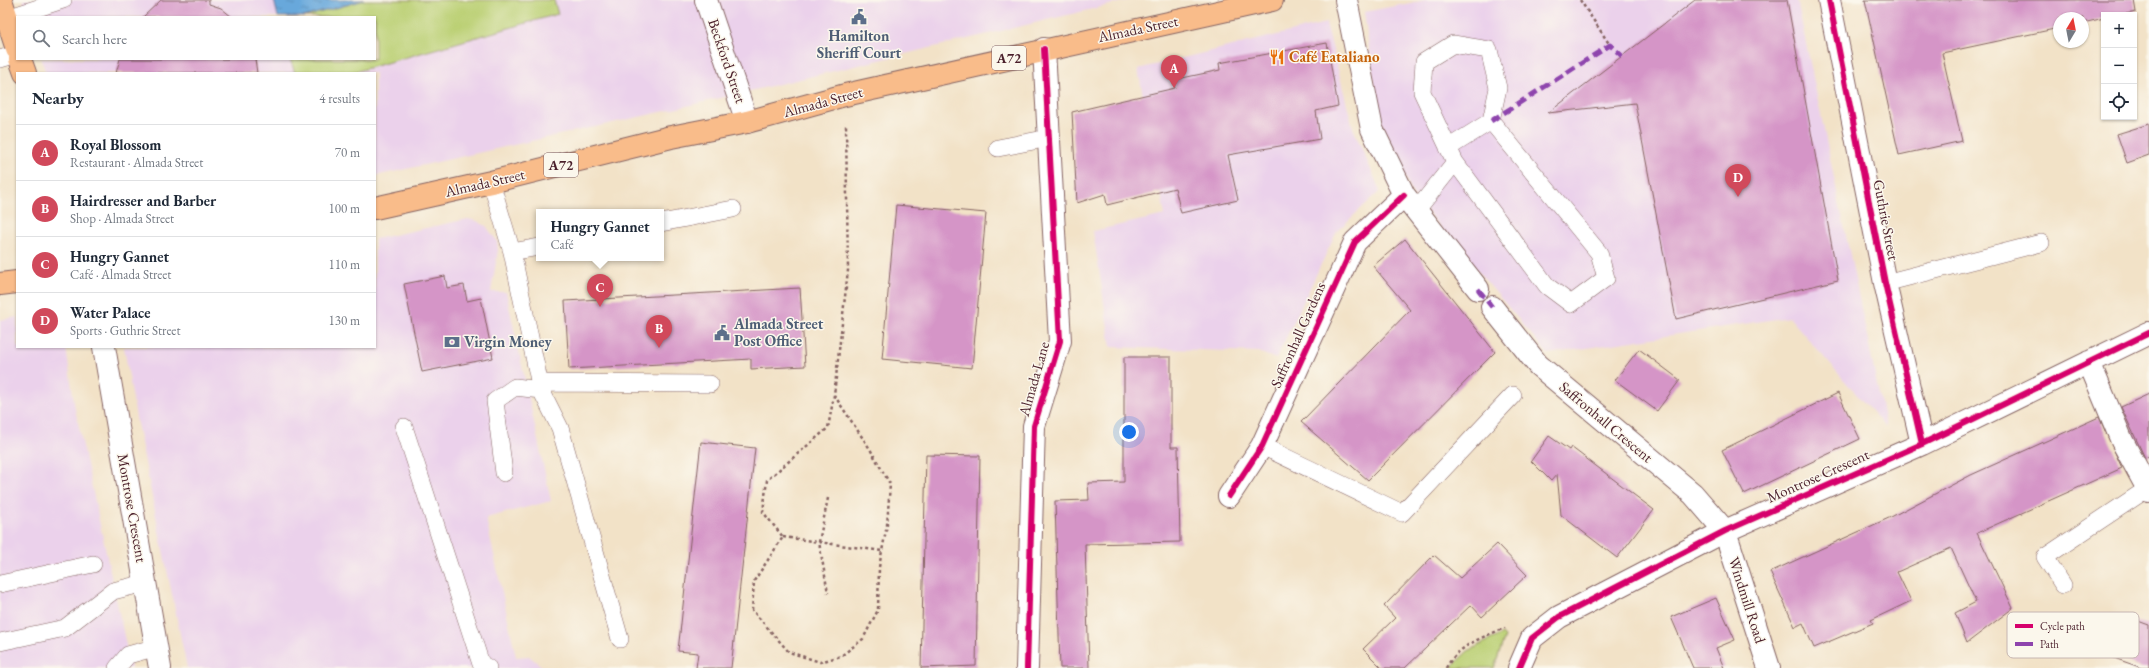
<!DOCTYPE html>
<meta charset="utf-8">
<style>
body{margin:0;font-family:"EB Garamond",serif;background:#f6f6f7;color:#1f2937}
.controls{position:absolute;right:12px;top:12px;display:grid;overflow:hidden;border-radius:0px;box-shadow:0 1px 3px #0004}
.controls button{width:36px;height:36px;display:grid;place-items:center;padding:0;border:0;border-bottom:1px solid #e0e1e3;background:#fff;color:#1f2937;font:20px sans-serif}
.compass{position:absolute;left:2053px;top:12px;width:36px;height:36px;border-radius:50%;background:#fff;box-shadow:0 1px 3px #0004;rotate:10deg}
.you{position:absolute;left:1129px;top:432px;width:14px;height:14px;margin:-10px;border:3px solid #fff;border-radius:50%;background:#1a73e8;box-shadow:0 0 0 6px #1a73e833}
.badge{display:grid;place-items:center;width:26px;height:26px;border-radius:50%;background:#d1495b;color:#fff;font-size:13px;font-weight:700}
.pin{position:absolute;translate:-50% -33px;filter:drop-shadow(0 1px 2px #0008)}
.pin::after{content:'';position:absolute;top:21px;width:14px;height:12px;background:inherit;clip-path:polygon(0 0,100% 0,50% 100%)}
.popup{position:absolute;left:536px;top:209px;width:128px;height:52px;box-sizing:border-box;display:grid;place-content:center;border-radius:0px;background:#fff;filter:drop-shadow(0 1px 3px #0005);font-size:13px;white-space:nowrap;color:#747a83}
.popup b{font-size:15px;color:#1f2937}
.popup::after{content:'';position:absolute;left:50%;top:100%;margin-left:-8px;border:8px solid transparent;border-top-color:#fff}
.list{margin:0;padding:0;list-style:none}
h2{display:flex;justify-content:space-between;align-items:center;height:52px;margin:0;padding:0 16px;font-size:17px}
h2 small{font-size:13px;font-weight:400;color:#747a83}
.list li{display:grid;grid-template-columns:26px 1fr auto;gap:12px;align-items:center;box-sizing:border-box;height:56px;padding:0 16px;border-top:1px solid #e0e1e3}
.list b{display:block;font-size:15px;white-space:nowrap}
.list p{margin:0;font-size:13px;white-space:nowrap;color:#747a83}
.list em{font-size:13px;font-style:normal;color:#747a83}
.icon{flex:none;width:22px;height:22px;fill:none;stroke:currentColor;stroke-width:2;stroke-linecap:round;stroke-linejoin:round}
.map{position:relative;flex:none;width:2149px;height:668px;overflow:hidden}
.search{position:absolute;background:#fff;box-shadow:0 1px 3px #0004;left:16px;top:16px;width:360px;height:44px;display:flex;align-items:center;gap:10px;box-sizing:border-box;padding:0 14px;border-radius:0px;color:#747a83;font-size:15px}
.panel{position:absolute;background:#fff;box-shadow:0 1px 3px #0004;left:16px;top:72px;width:360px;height:276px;border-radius:0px}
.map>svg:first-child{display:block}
.built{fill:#ebd1eb}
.green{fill:#bbd074;stroke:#827850}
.water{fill:url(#water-ripples);stroke:#596483}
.building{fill:#d595c7}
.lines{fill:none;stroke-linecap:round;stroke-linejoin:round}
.service-casing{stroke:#856362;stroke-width:18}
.minor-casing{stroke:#856362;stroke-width:24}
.primary-casing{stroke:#856362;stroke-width:24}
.path{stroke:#856362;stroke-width:2.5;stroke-dasharray:3 3;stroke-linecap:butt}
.service{stroke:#fff;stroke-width:17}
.minor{stroke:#fff;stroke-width:22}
.primary{stroke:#f9bc8a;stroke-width:22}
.quiet{stroke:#8e44ad;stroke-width:5;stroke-dasharray:10 5;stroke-linecap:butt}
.cycleway-casing{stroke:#fbf7ec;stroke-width:8}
.cycleway{stroke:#d6006c;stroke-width:6}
.labels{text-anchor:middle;stroke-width:3;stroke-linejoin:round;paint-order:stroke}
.shield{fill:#fbf7ec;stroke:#7f6065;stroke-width:1}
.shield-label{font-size:14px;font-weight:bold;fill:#4a1f2b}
.street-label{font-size:15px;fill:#4a1f2b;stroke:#fbf7ec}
.service-label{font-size:15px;font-weight:bold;fill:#4e5e75;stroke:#fbf7ec;text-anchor:start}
.food-label{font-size:15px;font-weight:bold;fill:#c56008;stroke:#fbf7ec;text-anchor:start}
.key{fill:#fbf7ec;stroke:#c6b6b2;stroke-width:1}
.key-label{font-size:11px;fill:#4a1f2b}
</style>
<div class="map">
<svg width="2149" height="668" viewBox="0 0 2149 668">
<defs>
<pattern id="water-ripples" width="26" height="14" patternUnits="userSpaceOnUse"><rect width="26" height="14" fill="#68a8db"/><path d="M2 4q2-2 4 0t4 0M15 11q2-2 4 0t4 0" fill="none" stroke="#5888b2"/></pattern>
</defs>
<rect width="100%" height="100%" fill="#fbf7ec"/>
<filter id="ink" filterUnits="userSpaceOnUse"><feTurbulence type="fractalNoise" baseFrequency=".025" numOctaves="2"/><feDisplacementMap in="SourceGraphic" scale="8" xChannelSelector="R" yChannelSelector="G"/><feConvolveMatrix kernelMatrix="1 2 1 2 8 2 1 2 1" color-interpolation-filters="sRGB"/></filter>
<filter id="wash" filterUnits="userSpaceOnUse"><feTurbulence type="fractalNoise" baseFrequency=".012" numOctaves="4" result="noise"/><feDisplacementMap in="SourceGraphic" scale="16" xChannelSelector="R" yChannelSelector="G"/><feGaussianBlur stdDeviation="0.9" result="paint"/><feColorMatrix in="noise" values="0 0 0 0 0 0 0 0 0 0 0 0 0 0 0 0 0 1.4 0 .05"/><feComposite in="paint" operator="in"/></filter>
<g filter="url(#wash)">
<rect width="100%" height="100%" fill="#f2e2c7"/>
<path class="built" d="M23,0H1130L670,110L375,176V73H46L41,59H375V17H28Z
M1426,0H1797L1886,428L1789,317L1548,354L1413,195L1379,117L1364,12Z
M1326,23L1353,128L1380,191L1337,231L1276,359L1259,352L1111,347L1093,231L1165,215L1138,69Z
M468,219L477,221L486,226L497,241L498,250L491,292H506L551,501L486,518L516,657L529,656L544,668H187L137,423L124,347H375V239Z
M17,317V347H66L75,409L131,668H0V320Z"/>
<path class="green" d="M364,0H554L558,14L351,73H295L290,59H375V17H304Z
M1502,634L1505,637L1494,668H1450L1468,651Z"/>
<path class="water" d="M274,0H364L304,17H278Z"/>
<g id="blocks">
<path class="building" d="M161,0H209V4L221,8L232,17H143Z
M1695,0H1787L1838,280L1676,319L1635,103L1548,113Z
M1865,0H2134L2136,12L2120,15H2104V18L2083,23V18H2059V28L1942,53L1962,141L1899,155Z
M1327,43L1338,106L1316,111L1320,139L1228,155L1238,200L1181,213L1175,188L1107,205L1105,194L1077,203L1072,112L1175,88L1173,80L1220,70L1219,63Z
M120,59H255L257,73H116Z
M2149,124V155L2127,163L2117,134Z
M896,205L986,213L972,368L882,359Z
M1405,239L1495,352L1368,480L1301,422L1410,310L1373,266Z
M445,276L447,288L464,285L467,301L481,298L493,358L422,372L404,284Z
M800,288L805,366L751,369V359L569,369L565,301Z
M1639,349L1680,380L1657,411L1615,380Z
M1124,357H1171V447H1178L1180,542L1085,544L1089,668H1060L1055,501L1089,500L1088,483L1124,482Z
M1838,393L1860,439L1744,494L1722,450Z
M2149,394V456L2145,458L2121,407Z
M2099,417L2122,468L1977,533L2013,608L1967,643L1955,613L1976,602L1951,548L1897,572L1911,601L1871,620L1873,623L1814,648L1803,623L1795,627L1770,572L1891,517L1971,475Z
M1549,436L1569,450L1571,447L1654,510L1617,558L1561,515L1557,474L1551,481L1531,461Z
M701,442L755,448L731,668H696L698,653L678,651Z
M926,455L980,456L976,666L921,668Z
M1497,544L1527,575L1482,617L1471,605L1405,668H1382L1363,649L1395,618L1384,606L1434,555L1460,578Z
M1716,598L1735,640L1716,648L1724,668H1693L1671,617Z
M2127,617L2149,625V668H2142L2075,644L2100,619L2123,628Z"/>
</g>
</g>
<g filter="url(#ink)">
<use href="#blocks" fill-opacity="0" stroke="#856362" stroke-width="1"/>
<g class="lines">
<defs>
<path id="service" d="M7,18L63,0
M0,59L17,54
M998,148L1049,138
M1448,148L1491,121
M491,182L512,252L541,390L560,428L620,639
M1416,211L1455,162L1422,92L1424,62L1453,44L1489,50L1498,88L1491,121L1599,253L1606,278L1571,304L1547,286L1455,162
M661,223L733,209
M512,252L539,247
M1885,283L2041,243
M541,383L710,384
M404,427L481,664L488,668
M1262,446L1402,513L1513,395
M504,473L495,401L515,387L541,390
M0,584L93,564
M2063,585L2045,557L2147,489
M0,642L65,628L113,591L145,583
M117,668L128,655L157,647"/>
<path id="minor" d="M706,0L747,122
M1346,0L1372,129L1404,195L1478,289
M1829,0L1885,283L1922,444
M1492,307L1538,365L1693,494L1725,531L1769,668
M104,347L160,668
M2089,362L2122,441L2149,491
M1229,496L1262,446L1355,242L1404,195
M1027,668L1034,426L1060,341L1044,49
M1519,668L1532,638L1559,617L1725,531L1922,444L2149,333"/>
<path id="primary" d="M1,0L17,49
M20,59L25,73
M375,208L491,182L671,137L747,122L845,95L1272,0
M0,284L17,282"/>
</defs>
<use href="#service" class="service-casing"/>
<use href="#minor" class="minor-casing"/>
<use href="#primary" class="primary-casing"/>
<path class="path" d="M1580,0L1610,45
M834,395L870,449L890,484L887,525L879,567L878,610L863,639L841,656L820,662L789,652L752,610L754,581L783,537L763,512L767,480L828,428L834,395L848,270L846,125
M828,498L819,542L828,593
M783,537L882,551
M1446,668C1458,645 1483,637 1505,628"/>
<use href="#service" class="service"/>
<use href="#minor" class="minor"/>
<use href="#primary" class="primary"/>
<path class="quiet" d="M1491,121L1610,45L1622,56
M1478,289L1492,307"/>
<defs>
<path id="cycleway" d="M1829,0L1885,283L1922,444
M1229,496L1262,446L1355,242L1404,195
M1027,668L1034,426L1060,341L1044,49
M1519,668L1532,638L1559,617L1725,531L1922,444L2149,333"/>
</defs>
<use href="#cycleway" class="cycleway-casing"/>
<use href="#cycleway" class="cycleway"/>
</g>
</g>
<defs>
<symbol id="civic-bare" viewBox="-9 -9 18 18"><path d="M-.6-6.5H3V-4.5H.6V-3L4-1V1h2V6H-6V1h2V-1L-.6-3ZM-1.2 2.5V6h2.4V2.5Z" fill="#5c6f8a" stroke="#fbf7ec" stroke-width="2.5" paint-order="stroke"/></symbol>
<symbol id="restaurant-bare" viewBox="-9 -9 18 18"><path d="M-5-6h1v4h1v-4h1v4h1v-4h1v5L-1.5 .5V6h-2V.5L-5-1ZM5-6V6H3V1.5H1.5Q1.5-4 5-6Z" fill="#e8710a" stroke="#fbf7ec" stroke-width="2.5" paint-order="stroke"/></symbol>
<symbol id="bank-bare" viewBox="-9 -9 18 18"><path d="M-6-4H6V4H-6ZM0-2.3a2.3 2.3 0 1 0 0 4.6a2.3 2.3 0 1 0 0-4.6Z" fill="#5c6f8a" stroke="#fbf7ec" stroke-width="2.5" paint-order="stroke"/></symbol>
</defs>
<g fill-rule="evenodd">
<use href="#civic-bare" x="848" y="6" width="22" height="22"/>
<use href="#restaurant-bare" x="1266" y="46" width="22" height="22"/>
<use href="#civic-bare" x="711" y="322" width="22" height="22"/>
<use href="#bank-bare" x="441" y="331" width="22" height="22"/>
</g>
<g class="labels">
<g class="shield">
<rect x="992" y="46" width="34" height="24" rx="3"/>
<rect x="544" y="153" width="34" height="24" rx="3"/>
</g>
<g class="shield-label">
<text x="1009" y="63">A72</text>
<text x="561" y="170">A72</text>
</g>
<g class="street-label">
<text transform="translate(1138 29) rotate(-12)" y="5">Almada Street</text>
<text transform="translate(727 61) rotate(71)" y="5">Beckford Street</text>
<text transform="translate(823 102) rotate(-15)" y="5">Almada Street</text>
<text transform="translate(485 183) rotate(-13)" y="5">Almada Street</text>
<text transform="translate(1886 220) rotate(79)" y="5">Guthrie Street</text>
<text transform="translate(1298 335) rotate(-66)" y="5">Saffronhall Gardens</text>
<text transform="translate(1034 379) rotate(-74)" y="5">Almada Lane</text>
<text transform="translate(1606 422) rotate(40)" y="5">Saffronhall Crescent</text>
<text transform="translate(1818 476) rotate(-24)" y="5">Montrose Crescent</text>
<text transform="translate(132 508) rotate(80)" y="5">Montrose Crescent</text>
<text transform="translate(1747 600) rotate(72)" y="5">Windmill Road</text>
</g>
<g class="service-label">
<text x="859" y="41" text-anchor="middle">Hamilton<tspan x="859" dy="17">Sheriff Court</tspan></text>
<text x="734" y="329">Almada Street<tspan x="734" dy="17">Post Office</tspan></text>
<text x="464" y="347">Virgin Money</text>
</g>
<g class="food-label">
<text x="1289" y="62">Café Eataliano</text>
</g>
</g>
<rect x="2007" y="612" width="132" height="46" rx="6" class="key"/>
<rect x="2015" y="624" width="18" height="4" fill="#d6006c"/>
<rect x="2015" y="642" width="18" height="4" fill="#8e44ad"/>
<g class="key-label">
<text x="2040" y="630">Cycle path</text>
<text x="2040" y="648">Path</text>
</g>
</svg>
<div class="controls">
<button>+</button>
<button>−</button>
<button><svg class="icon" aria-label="locate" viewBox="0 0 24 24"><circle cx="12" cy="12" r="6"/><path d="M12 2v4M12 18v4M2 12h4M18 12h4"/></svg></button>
</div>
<svg class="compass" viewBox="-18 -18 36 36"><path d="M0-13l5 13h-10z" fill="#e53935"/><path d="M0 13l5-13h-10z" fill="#747a83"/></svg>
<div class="you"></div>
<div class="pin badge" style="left:1174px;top:88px">A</div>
<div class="pin badge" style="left:659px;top:348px">B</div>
<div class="pin badge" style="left:600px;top:307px">C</div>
<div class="popup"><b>Hungry Gannet</b>Café</div>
<div class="pin badge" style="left:1738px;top:197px">D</div>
<div class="search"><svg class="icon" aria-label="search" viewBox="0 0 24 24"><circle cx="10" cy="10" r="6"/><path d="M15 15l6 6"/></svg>Search here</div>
<section class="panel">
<h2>Nearby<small>4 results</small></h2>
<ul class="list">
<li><span class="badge">A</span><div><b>Royal Blossom</b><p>Restaurant · Almada Street</p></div><em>70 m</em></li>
<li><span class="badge">B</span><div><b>Hairdresser and Barber</b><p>Shop · Almada Street</p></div><em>100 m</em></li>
<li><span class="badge">C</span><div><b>Hungry Gannet</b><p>Café · Almada Street</p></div><em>110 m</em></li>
<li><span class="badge">D</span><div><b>Water Palace</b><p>Sports · Guthrie Street</p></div><em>130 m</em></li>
</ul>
</section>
</div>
